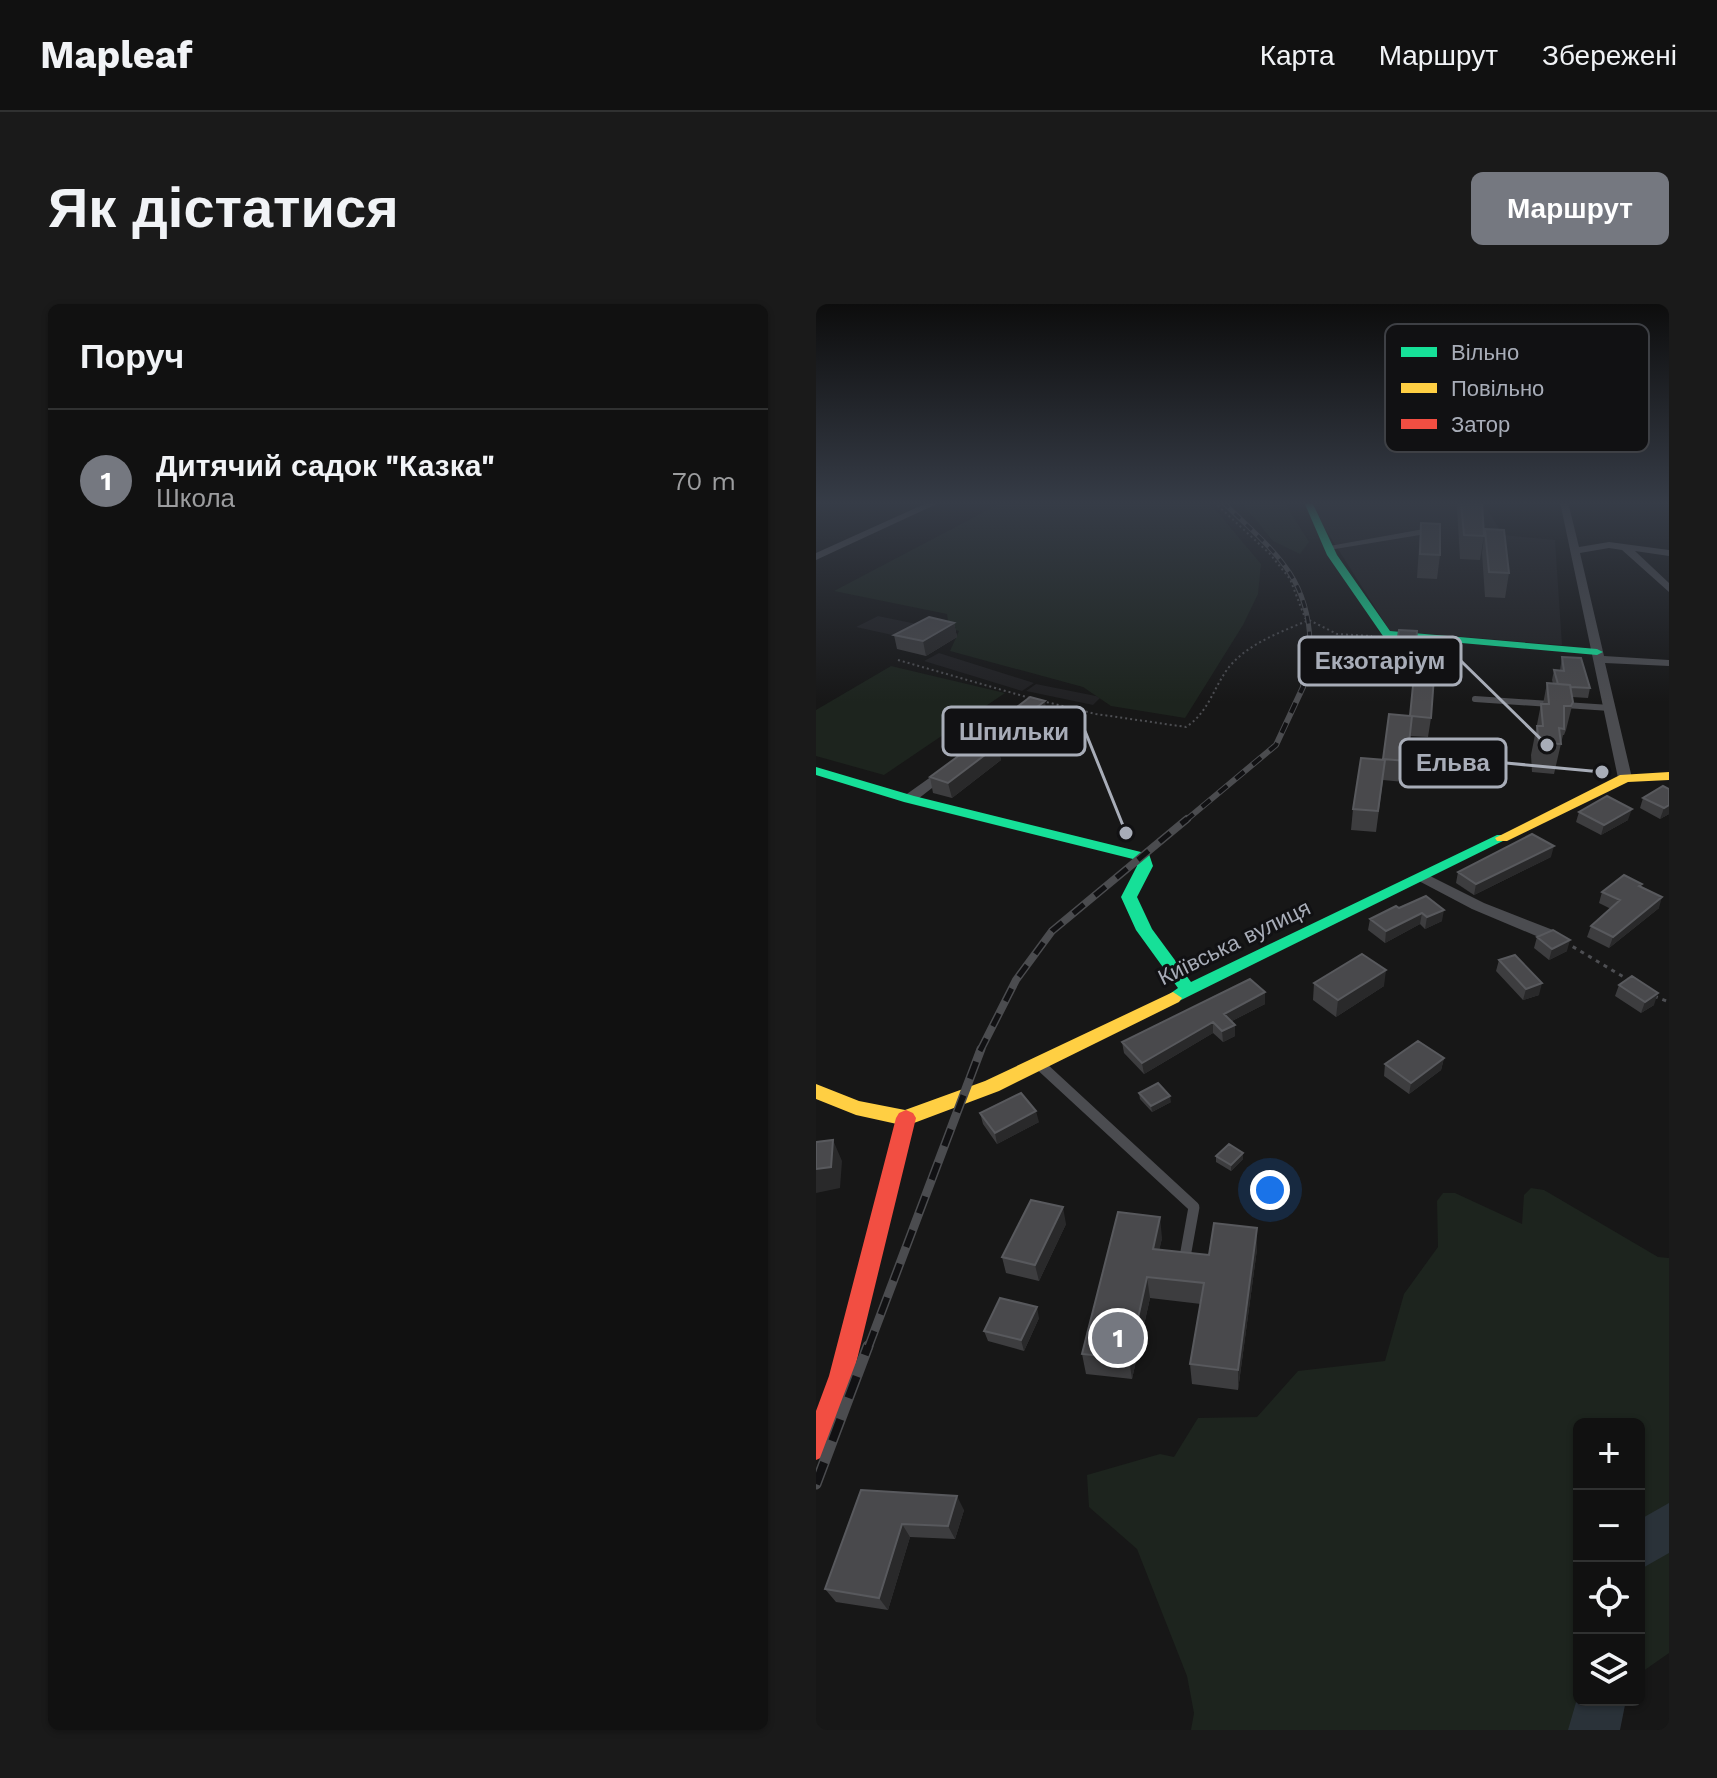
<!DOCTYPE html>
<html lang="uk">
<meta charset="utf-8">
<style>
body{margin:0;font-family:"Work Sans",sans-serif;background:#1a1a1a;color:#f1f3f6}
.controls{position:absolute;right:24px;bottom:24px;display:grid;overflow:hidden;border-radius:12px;box-shadow:0 2px 6px #0004}
.controls button{width:72px;height:72px;display:grid;place-items:center;padding:0;border:0;border-bottom:2px solid #303131;background:#111;color:#f1f3f6;font:40px sans-serif}
.you{position:absolute;left:454px;top:886px;width:28px;height:28px;margin:-20px;border:6px solid #fff;border-radius:50%;background:#1a73e8;box-shadow:0 0 0 12px #1a73e833}
.badge{display:grid;place-items:center;width:52px;height:52px;border-radius:50%;background:#757880;color:#fff;font-size:26px;font-weight:700}
.pin{position:absolute;translate:-50% -50%;border:4px solid #fff;box-shadow:0 2px 8px #0006}
.list{margin:0;padding:0;list-style:none}
h2{display:flex;justify-content:space-between;align-items:center;height:104px;margin:0;padding:0 32px;font-size:34px}
h2 small{font-size:26px;font-weight:400;color:#9c9d9f}
.list li{display:grid;grid-template-columns:52px 1fr auto;gap:24px;align-items:center;box-sizing:border-box;height:144px;padding:0 32px;border-top:2px solid #303131}
.list b{display:block;font-size:30px;white-space:nowrap}
.list p{margin:0;font-size:26px;white-space:nowrap;color:#9c9d9f}
.list em{font-size:26px;font-style:normal;color:#9c9d9f}
.icon{flex:none;width:44px;height:44px;fill:none;stroke:currentColor;stroke-width:2;stroke-linecap:round;stroke-linejoin:round}
.map{position:relative;flex:none;width:853px;height:1426px;overflow:hidden;border-radius:12px}
header{display:flex;align-items:center;gap:48px;box-sizing:border-box;height:112px;padding:0 40px;background:#111;border-bottom:2px solid #303131}
header strong{font-size:38px}
nav{display:flex;gap:44px;margin-inline-start:auto;font-size:28px}
.intro{display:flex;align-items:center;justify-content:space-between;box-sizing:border-box;height:192px;padding:0 48px}
h1{margin:0;font-size:56px}
.button{padding:20px 36px;border-radius:12px;background:#757880;color:#fff;font-size:28px;font-weight:700}
main{display:flex;gap:48px;padding:0 48px}
aside{flex:1;background:#111;border-radius:12px;box-shadow:0 2px 6px #0004}
.map>svg:first-child{display:block}
.built{fill:#212123}
.green{fill:#1d241e}
.lines{fill:none;stroke-linecap:round;stroke-linejoin:round}
.river{fill:#2a3239;fill-rule:evenodd}
.path-far1{stroke:#4d4e52;stroke-width:2;stroke-dasharray:2 3;stroke-linecap:butt}
.path{stroke:#4d4e52;stroke-width:3;stroke-dasharray:4 5;stroke-linecap:butt}
.lane-far1{stroke:#4b4c50;stroke-width:6}
.lane{stroke:#4b4c50;stroke-width:11}
.street{fill:#4b4c50;fill-rule:evenodd}
.fast{fill:#16e098;fill-rule:evenodd}
.slow{fill:#ffcf43;fill-rule:evenodd}
.jam{fill:#f24e42;fill-rule:evenodd}
.rail-far4-casing{stroke:#4b4c4f;stroke-width:5}
.rail-far3-casing{stroke:#4b4c4f;stroke-width:6}
.rail-far2-casing{stroke:#4b4c4f;stroke-width:8}
.rail-far1-casing{stroke:#4b4c4f;stroke-width:9}
.rail-casing{stroke:#4b4c4f;stroke-width:11}
.rail-far4{stroke:#111113;stroke-width:3;stroke-dasharray:8;stroke-linecap:butt}
.rail-far3{stroke:#111113;stroke-width:4;stroke-dasharray:11;stroke-linecap:butt}
.rail-far2{stroke:#111113;stroke-width:5;stroke-dasharray:14;stroke-linecap:butt}
.rail-far1{stroke:#111113;stroke-width:6;stroke-dasharray:18;stroke-linecap:butt}
.rail{stroke:#111113;stroke-width:8;stroke-dasharray:23;stroke-linecap:butt}
.wall{fill:#3d3d3f}
.shaded-wall{fill:#29292a}
.building{fill:#49494c;stroke:#58595d;stroke-width:2}
.labels{text-anchor:middle;stroke-width:6;stroke-linejoin:round;paint-order:stroke}
.street-label{font-size:22px;fill:#a8adb8;stroke:#111113}
.key{fill:#111113;stroke:#3e4045;stroke-width:2}
.key-label{font-size:22px;fill:#a8adb8}
.leader{fill:none;stroke:#a8adb8;stroke-width:3}
.callout-dot{fill:#a8adb8;stroke:#111113;stroke-width:3}
.callout{fill:#111113;stroke:#a8adb8;stroke-width:3}
.callout-label{font-size:24px;text-anchor:middle;font-weight:bold;fill:#a8adb8}
</style>
<header>
<strong>Mapleaf</strong>
<nav><a>Карта</a><a>Маршрут</a><a>Збережені</a></nav>
</header>
<div class="intro"><h1>Як дістатися</h1><a class="button">Маршрут</a></div>
<main>
<aside>
<h2>Поруч<small></small></h2>
<ul class="list">
<li><span class="badge">1</span><div><b>Дитячий садок &quot;Казка&quot;</b><p>Школа</p></div><em>70 m</em></li>
</ul>
</aside>
<div class="map">
<svg width="853" height="1426" viewBox="0 0 853 1426">
<rect width="100%" height="100%" fill="#171717"/>
<path class="built" d="M492,198L650,199L671,205L687,231L739,236L746,341L574,327Z
M62,312L120,324L99,336L40,323Z
M123,349L218,379L206,387L108,357Z
M220,380L285,393L277,401L210,387Z"/>
<path class="green" d="M187,198H393L445,260L442,290L427,321L369,414L295,402L267,383L134,347L143,327L133,324L131,310L18,287Z
M425,198H468L493,238L484,250L457,237Z
M75,362L189,389L68,471L0,452V406Z
M715,884L728,886L842,953L853,954V1349L823,1370V1120H763V1396H786L763,1412L761,1426H375L378,1409L371,1372L321,1245L273,1203L271,1171L344,1150L358,1153L382,1114L441,1113L482,1067L569,1057L588,990L622,943L621,897L627,889H639L706,920L708,891Z"/>
<g class="lines">
<path class="river" d="M853,1199V1249L823,1266V1216Z
M763,1388V1396H810L804,1426H752Z"/>
<path class="path-far1" d="M398,198L454,250L474,275L489,314L521,330L556,332
M82,356L214,394
M226,397L280,410L370,423C393,408 397,384 413,363C433,339 465,328 493,316"/>
<path class="path" d="M749,638L811,675
M838,692L853,698"/>
<path class="lane-far1" d="M659,395L794,404"/>
<path class="lane" d="M223,760L378,903L369,953"/>
<path class="street" d="M113,198H125L0,256V249Z
M744,198H752L763,243L793,238L853,246V252L819,247L853,279V288L806,246L793,244L764,249L788,352L853,356V362L789,359L816,474L809,478L802,474Z
M619,223L622,228L513,246L508,243Z
M133,460L138,461V467L98,498H88V492Z
M606,568L668,599L737,626L739,630L737,634H725L656,605L601,576L598,573Z"/>
<path class="fast" d="M488,198H496L521,251L574,327L781,345L787,348L781,351L567,332L511,251Z
M0,463L98,492L333,550L337,562L321,593L336,625L375,678L681,531H691L693,534L357,700L348,694L362,684L320,626L305,593L321,562V556L88,498L0,471Z"/>
<path class="slow" d="M853,468V476L812,478L691,537H681L679,534L804,471Z
M357,688L366,694L363,698L183,787L90,822L40,811L0,795V780L43,797L89,806L169,777Z"/>
<path class="jam" d="M90,806L97,809L100,814L37,1072L9,1152L0,1156V1107L13,1072L80,814L83,809Z"/>
<defs>
<path id="rail-far4" d="M407,198C452,243 492,269 494,338"/>
<path id="rail-far3" d="M369,517L460,441L487,383L494,336"/>
<path id="rail-far2" d="M164,747L200,676L236,627L371,515"/>
<path id="rail-far1" d="M52,1044L165,745"/>
<path id="rail" d="M0,1180L52,1042"/>
</defs>
<use href="#rail-far4" class="rail-far4-casing"/>
<use href="#rail-far3" class="rail-far3-casing"/>
<use href="#rail-far2" class="rail-far2-casing"/>
<use href="#rail-far1" class="rail-far1-casing"/>
<use href="#rail" class="rail-casing"/>
<use href="#rail-far4" class="rail-far4"/>
<use href="#rail-far3" class="rail-far3"/>
<use href="#rail-far2" class="rail-far2"/>
<use href="#rail-far1" class="rail-far1"/>
<use href="#rail" class="rail"/>
</g>
<path class="wall" d="M642,198H666L668,232L664,256L644,255L641,204Z
M605,219L624,251L621,275L601,274L603,243Z
M669,225L693,269L689,294L669,293L666,249Z
M138,319L141,333L110,352L81,345L78,331Z
M583,326L601,327L596,376L577,374Z
M746,353L774,384L772,394L756,393L757,398L750,426L748,431H747L738,470L716,468L715,451L725,400H727L731,379L737,380L736,376L738,366H744Z
M573,410L615,414L612,433L594,432L588,478L567,476L560,528L535,526L537,505L567,456Z
M231,412L183,449L185,456L136,494L117,489L114,473L161,438L160,435Z
M847,482L853,510L844,515L824,504L827,494Z
M763,508L812,516L785,531L760,518Z
M735,553L658,591L640,579L642,568Z
M825,583L843,604L793,644L771,633L775,622L795,605L783,599L786,588Z
M610,592L626,617L609,625L604,620L569,639L552,626L554,615Z
M721,633L751,647L733,656L718,644Z
M683,656L723,691L707,696L680,667Z
M498,679L568,682L520,713L497,696Z
M803,681L838,701L825,709L799,692Z
M449,688V700L416,717L419,732L407,738L397,729L328,770L308,749L306,738Z
M628,754L625,766L593,790L568,772L569,760Z
M323,789L355,798L336,808L324,795Z
M164,809L223,818L181,840L167,820Z
M400,852L427,855L415,867L400,858Z
M250,920L223,977L190,969L186,953Z
M441,924V945L422,1086L376,1080L374,1060L385,1000L334,994L316,1075L270,1070L266,1050L346,934L343,946L393,951Z
M223,1014L208,1047L172,1037L168,1027Z
M45,1186L148,1206L139,1235L94,1233L72,1306L20,1298L9,1285Z"/>
<path class="shaded-wall" d="M138,319L141,333L110,352L107,337Z
M229,397L231,412L183,449L185,456L136,494L132,479L175,438Z
M853,501V510L844,515L848,504Z
M816,505L812,516L785,531L788,521Z
M738,542L735,553L658,591L660,580Z
M846,593L843,604L793,644L797,633Z
M628,606L626,617L609,625L611,613Z
M606,609L604,620L569,639L570,627Z
M754,636L751,647L733,656L736,645Z
M570,666L568,682L520,713L522,696Z
M726,679L723,691L707,696L710,685Z
M449,688V700L408,721V710Z
M842,689L838,701L825,709L829,698Z
M397,718V729L328,770L326,759Z
M419,721V732L407,738L406,727Z
M628,754L625,766L593,790L595,779Z
M354,792L355,798L336,808L335,802Z
M220,807L223,818L181,840L179,829Z
M17,836L26,857L24,884L0,889V865Z
M427,849V855L415,867V861Z
M247,903L250,920L223,977L219,961Z
M344,913L346,934L339,966L337,945Z
M441,924V945L422,1086V1066Z
M331,973L334,994L316,1075L313,1055Z
M221,1003L223,1014L208,1047L205,1036Z
M141,1192L148,1206L139,1235L132,1222Z
M86,1220L94,1233L72,1306L63,1294Z"/>
<path class="building" d="M645,198H666L668,232L648,231Z
M605,219L624,220V251L604,250Z
M669,225L688,226L693,269L673,268Z
M113,313L138,319L107,337L78,331Z
M583,326L601,327L598,361L578,360Z
M746,353L765,354L774,384L755,383L754,381L742,380L738,366L748,367Z
M598,371L618,373L615,414L596,412L591,457L567,455L573,410L594,412Z
M731,379L754,381L757,398L755,402H748V425L743,424L745,440L723,439L721,422H727L725,400H733Z
M214,393L229,397L175,438L160,435Z
M164,436L182,441L132,479L114,473Z
M545,454L569,456L562,507L537,505Z
M847,482L853,485V501L848,504L827,494Z
M791,492L816,505L788,521L763,508Z
M716,530L738,542L660,580L642,568Z
M808,571L826,580L823,582L846,593L797,633L775,622L804,596L786,588Z
M610,592L628,606L611,613L606,609L570,627L554,615L580,602L583,604Z
M737,626L754,636L736,645L721,633Z
M546,650L570,666L522,696L498,679Z
M699,651L726,679L710,685L683,656Z
M816,672L842,689L829,698L803,681Z
M434,675L449,688L408,710L419,721L406,727L397,718L326,759L306,738Z
M602,737L628,754L595,779L569,760Z
M342,779L354,792L335,802L323,789Z
M205,789L220,807L179,829L164,809Z
M17,836L15,863L0,865V838Z
M413,840L427,849L415,861L400,852Z
M215,896L247,903L219,961L186,953Z
M302,908L344,913L337,945L393,951L398,919L441,924L422,1066L374,1060L388,979L331,973L313,1055L266,1050Z
M184,994L221,1003L205,1036L168,1027Z
M45,1186L141,1192L132,1222L86,1220L63,1294L9,1285Z"/>
<linearGradient id="sky" x2="0" y2="1"><stop stop-color="#0d0d0d"/><stop offset="0.5" stop-color="#363c47"/><stop offset="1" stop-color="#363c47" stop-opacity="0"/></linearGradient>
<rect width="853" height="398" fill="url(#sky)"/>
<g class="labels">
<g class="street-label">
<text transform="translate(418 638) rotate(-26)" y="8">Київська вулиця</text>
</g>
</g>
<rect x="569" y="20" width="264" height="128" rx="12" class="key"/>
<rect x="585" y="43" width="36" height="10" fill="#16e098"/>
<rect x="585" y="79" width="36" height="10" fill="#ffcf43"/>
<rect x="585" y="115" width="36" height="10" fill="#f24e42"/>
<g class="key-label">
<text x="635" y="56">Вільно</text>
<text x="635" y="92">Повільно</text>
<text x="635" y="128">Затор</text>
</g>
<path class="leader" d="M731 441L645 357M310 529L269 427M786 468L690 459"/>
<g class="callout-dot">
<circle cx="731" cy="441" r="8"/>
<circle cx="310" cy="529" r="8"/>
<circle cx="786" cy="468" r="8"/>
</g>
<g class="callout">
<rect x="483" y="333" width="162" height="48" rx="8"/>
<rect x="127" y="403" width="142" height="48" rx="8"/>
<rect x="584" y="435" width="106" height="48" rx="8"/>
</g>
<g class="callout-label">
<text x="564" y="365">Екзотаріум</text>
<text x="198" y="436">Шпильки</text>
<text x="637" y="467">Ельва</text>
</g>
</svg>
<div class="controls">
<button>+</button>
<button>−</button>
<button><svg class="icon" aria-label="locate" viewBox="0 0 24 24"><circle cx="12" cy="12" r="6"/><path d="M12 2v4M12 18v4M2 12h4M18 12h4"/></svg></button>
<button><svg class="icon" aria-label="layers" viewBox="0 0 24 24"><path d="M12 4l9 5-9 5-9-5zM3 14l9 5 9-5"/></svg></button>
</div>
<div class="you"></div>
<div class="pin badge" style="left:302px;top:1034px">1</div>
</div>
</main>
